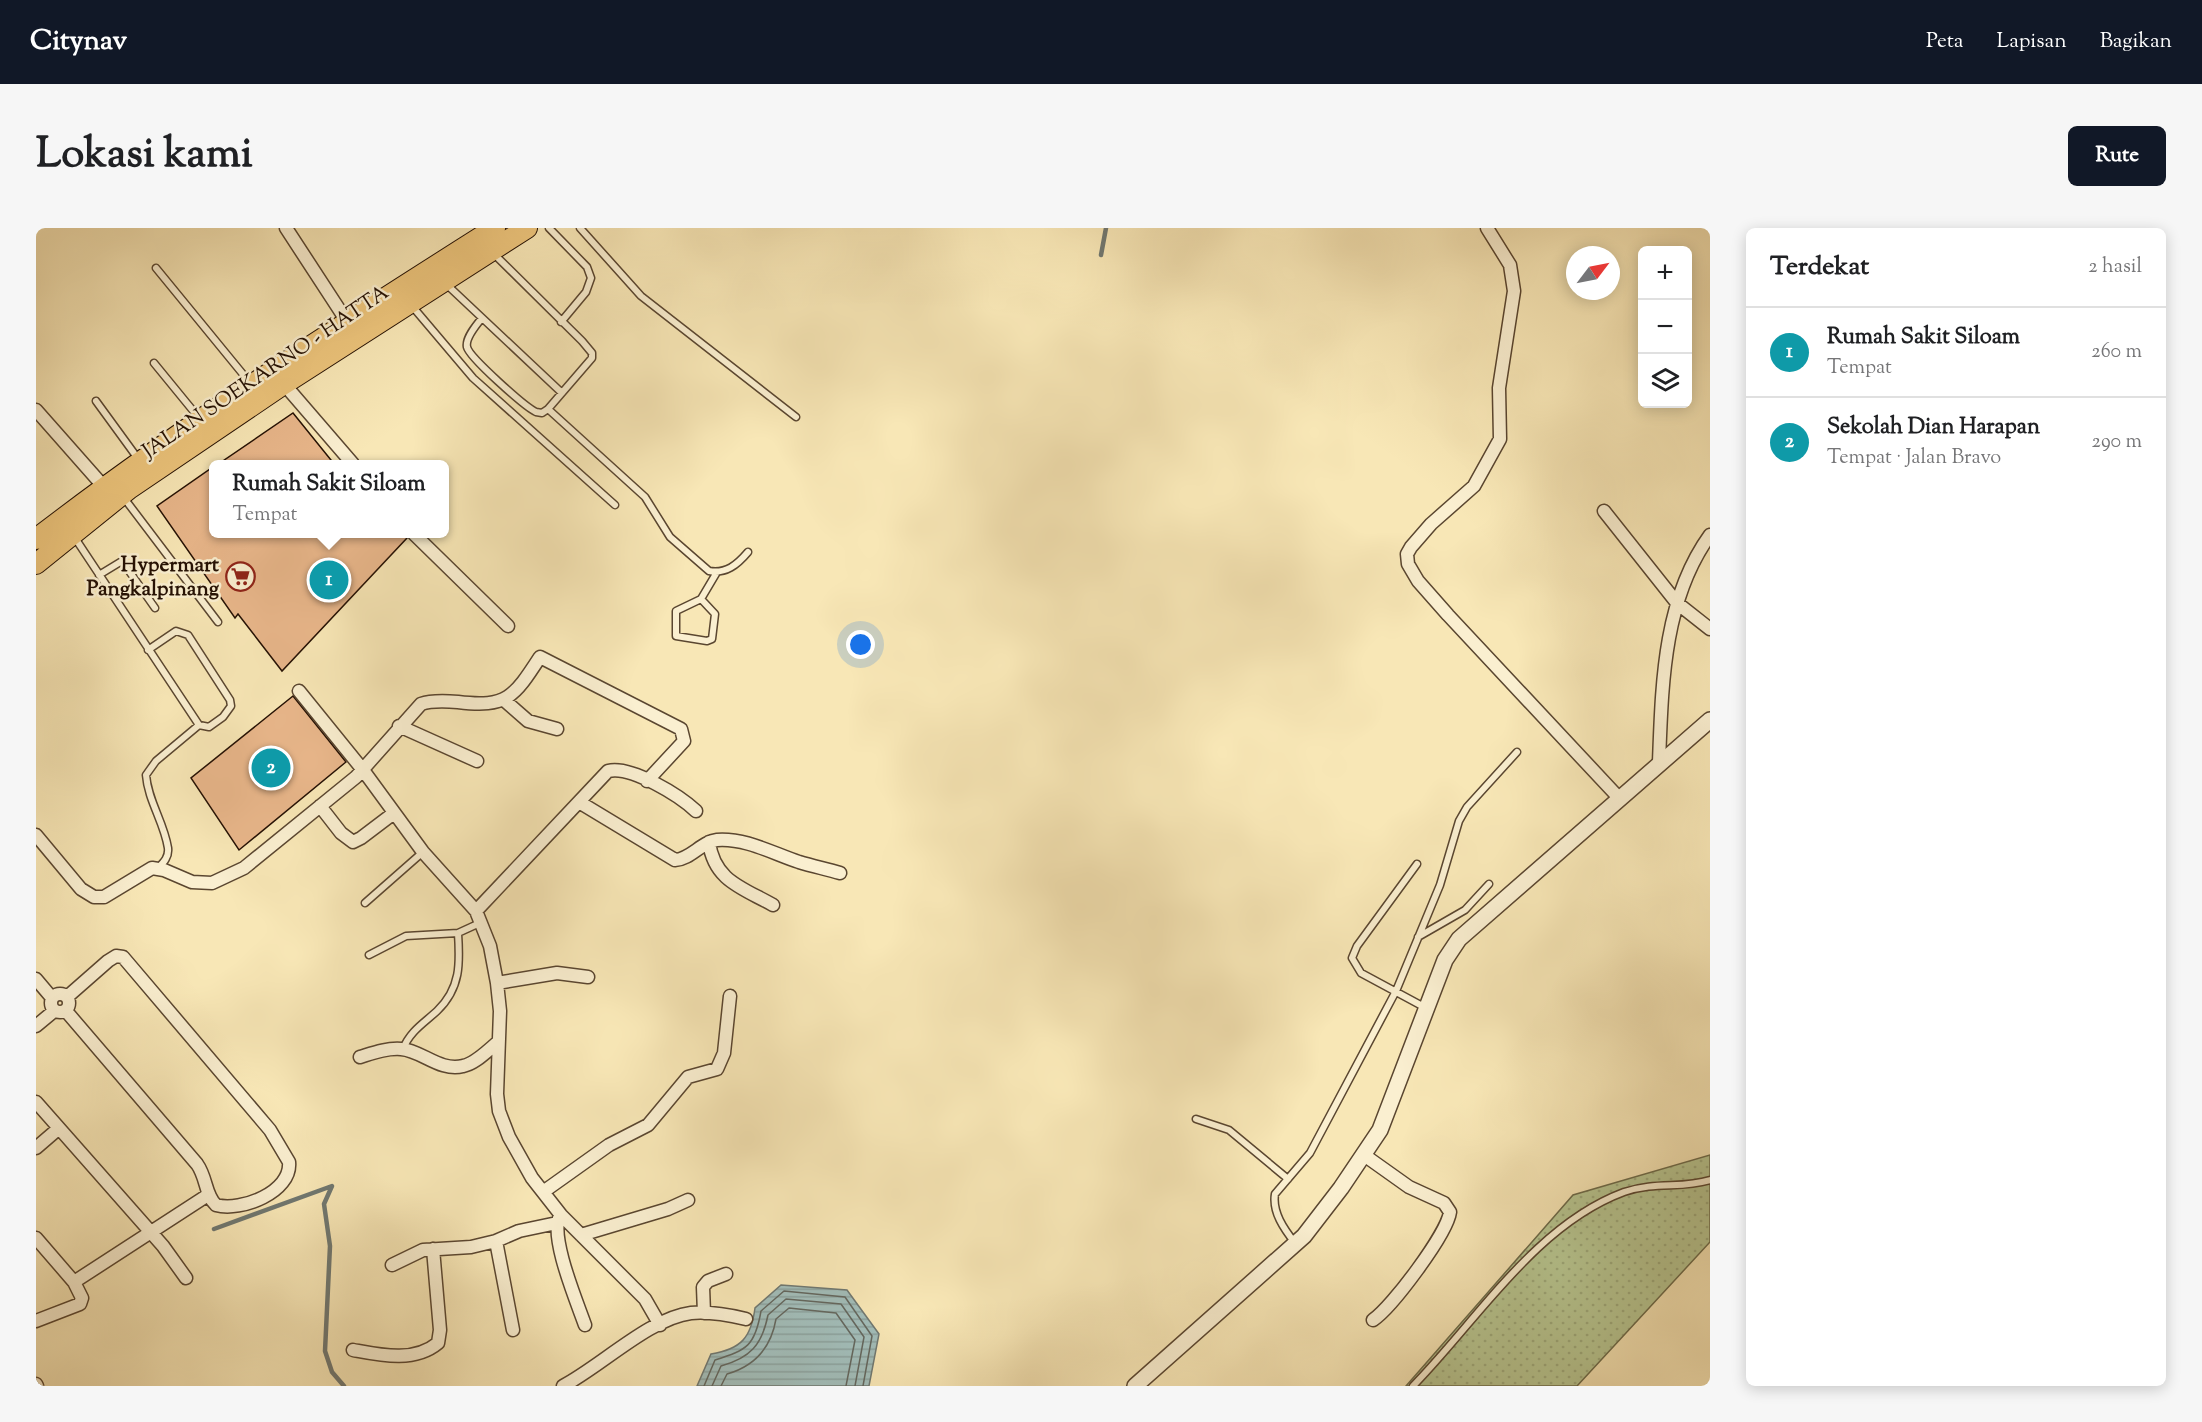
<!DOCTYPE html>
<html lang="id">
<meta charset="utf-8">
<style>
body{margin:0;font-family:"Sorts Mill Goudy",serif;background:#f6f6f6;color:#202124}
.controls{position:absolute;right:18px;top:18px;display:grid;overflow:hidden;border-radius:9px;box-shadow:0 3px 15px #0003}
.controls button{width:54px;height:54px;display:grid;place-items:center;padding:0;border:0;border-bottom:2px solid #e0e0e0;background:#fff;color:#202124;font:30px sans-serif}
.compass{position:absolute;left:1530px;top:18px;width:54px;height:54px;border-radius:50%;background:#fff;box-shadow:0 3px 15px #0003;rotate:58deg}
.you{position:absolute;left:825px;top:417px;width:21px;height:21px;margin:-15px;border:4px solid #fff;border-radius:50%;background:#1a73e8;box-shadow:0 0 0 9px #1a73e833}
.badge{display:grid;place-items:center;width:39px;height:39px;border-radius:50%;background:#111827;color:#fff;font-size:20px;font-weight:700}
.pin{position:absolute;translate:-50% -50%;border:3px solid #fff;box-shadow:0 2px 6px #0006}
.popup{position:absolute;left:173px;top:232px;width:240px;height:78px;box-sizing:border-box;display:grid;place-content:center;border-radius:9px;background:#fff;filter:drop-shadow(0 2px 4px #0005);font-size:20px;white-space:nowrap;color:#757577}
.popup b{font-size:22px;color:#202124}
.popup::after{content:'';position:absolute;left:50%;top:100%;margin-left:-12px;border:12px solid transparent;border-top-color:#fff}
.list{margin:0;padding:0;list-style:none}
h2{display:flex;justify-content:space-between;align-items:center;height:78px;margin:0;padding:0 24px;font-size:26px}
h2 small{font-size:20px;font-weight:400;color:#757577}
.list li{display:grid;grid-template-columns:39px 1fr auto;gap:18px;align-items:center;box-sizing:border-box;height:90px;padding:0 24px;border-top:2px solid #e0e0e0}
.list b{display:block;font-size:22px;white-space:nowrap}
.list p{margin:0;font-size:20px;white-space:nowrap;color:#757577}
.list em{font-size:20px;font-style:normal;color:#757577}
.icon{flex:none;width:33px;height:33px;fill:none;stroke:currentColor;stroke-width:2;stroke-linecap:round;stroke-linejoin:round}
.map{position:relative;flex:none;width:1674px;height:1158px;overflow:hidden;border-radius:9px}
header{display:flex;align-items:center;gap:36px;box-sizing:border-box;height:84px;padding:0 30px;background:#111827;color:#fff}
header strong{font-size:28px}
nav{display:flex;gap:33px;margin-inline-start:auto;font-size:21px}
.intro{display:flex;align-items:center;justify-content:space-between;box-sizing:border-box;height:144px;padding:0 36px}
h1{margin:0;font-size:42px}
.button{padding:15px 27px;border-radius:9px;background:#111827;color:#fff;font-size:21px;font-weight:700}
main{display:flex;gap:36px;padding:0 36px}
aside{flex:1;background:#fff;border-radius:9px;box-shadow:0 3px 15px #0003}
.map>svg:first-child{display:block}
.grass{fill:url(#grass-dots);stroke:#6e6c4b;stroke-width:1.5}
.water{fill:url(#water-rules);stroke:#707871;stroke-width:1.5}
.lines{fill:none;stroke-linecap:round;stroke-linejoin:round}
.shore{stroke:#64675e;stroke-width:1.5}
.stream{stroke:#707871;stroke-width:4.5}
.building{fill:#e8b68a;stroke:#251104;stroke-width:1.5}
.service-casing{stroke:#5a4630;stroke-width:9}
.minor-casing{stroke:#5a4630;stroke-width:15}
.tertiary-casing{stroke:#5a4630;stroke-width:18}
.trunk-casing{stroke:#251104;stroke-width:22}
.service{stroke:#faefd0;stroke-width:6}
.minor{stroke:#faefd0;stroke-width:12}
.tertiary{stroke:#faefd0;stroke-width:15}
.trunk{stroke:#ecc47b;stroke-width:20}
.labels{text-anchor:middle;stroke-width:5;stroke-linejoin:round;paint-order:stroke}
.street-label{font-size:21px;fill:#251104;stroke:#faefd0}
.poi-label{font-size:21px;font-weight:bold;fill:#251104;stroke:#faefd0;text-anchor:end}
</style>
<header>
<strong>Citynav</strong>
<nav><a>Peta</a><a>Lapisan</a><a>Bagikan</a></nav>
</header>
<div class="intro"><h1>Lokasi kami</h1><a class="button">Rute</a></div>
<main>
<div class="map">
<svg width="1674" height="1158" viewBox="0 0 1674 1158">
<defs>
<pattern id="grass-dots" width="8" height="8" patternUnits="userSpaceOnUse" patternTransform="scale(1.5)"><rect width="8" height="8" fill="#b8c792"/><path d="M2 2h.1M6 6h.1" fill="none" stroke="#9eaa7c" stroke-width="1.8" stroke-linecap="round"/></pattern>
<pattern id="water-rules" width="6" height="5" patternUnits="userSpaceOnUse" patternTransform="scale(1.5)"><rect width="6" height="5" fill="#a2bdb9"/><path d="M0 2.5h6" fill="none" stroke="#8ba19d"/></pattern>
</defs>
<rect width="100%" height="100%" fill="#f8e7b6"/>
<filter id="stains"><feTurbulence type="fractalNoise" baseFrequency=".00333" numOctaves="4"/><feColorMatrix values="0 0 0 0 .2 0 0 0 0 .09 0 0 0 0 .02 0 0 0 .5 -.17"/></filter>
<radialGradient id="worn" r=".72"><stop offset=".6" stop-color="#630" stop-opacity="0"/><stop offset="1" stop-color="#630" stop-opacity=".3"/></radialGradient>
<path class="grass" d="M1674,927V1014L1541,1158H1370L1537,967Z"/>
<path class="water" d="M745,1057L811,1062L843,1106L833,1158H661L675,1126C705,1121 715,1110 719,1080Z"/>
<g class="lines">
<path class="shore" d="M668,1158L679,1132C711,1122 719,1118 725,1083L748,1063L809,1069L836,1108L827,1158
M676,1158L685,1138C714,1130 726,1117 732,1087L750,1071L805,1076L828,1109L819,1158
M685,1158L691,1146C719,1138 735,1120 740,1091L753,1080L800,1085L819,1112L810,1158"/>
<path class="stream" d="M1065,27L1070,0
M178,1001L296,958L288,976L294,1018L289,1123L296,1144L308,1158"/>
</g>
<path class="building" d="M257,185L299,237H181Z
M177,239V306H370L371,310L246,443L202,386L199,390L121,278Z
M257,468L310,534L203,622L155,550Z"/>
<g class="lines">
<defs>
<path id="service" d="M513,0L551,39L555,50L550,64L525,94
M544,0L605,68L760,189
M120,40L215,156
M409,55L526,165
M376,78L437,150L579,277
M446,90C441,96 429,110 431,119C433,129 489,179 500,184L506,185L512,181L556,130V125L546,113L457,25
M118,135L163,190
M60,173L103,232
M512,181L609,269L634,309L673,343C690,346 701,337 712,324
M88,270L182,394
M39,310L163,497L173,499L187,489L195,478L194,472L152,407L140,403L112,422
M63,347L86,333L119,380
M665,371L679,386L676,411L671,413L640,408V383L665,371L681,344
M1381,636L1321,718L1316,730L1325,745L1390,780
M122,640C128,634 133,629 132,620C128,594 112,573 110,547L120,533L163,497
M329,675L387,624
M1382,709L1429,682L1453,656
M333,727L370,708L422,705L446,694
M367,821C374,803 388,795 401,783C425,760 424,735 422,705
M1160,891L1193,902L1252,951
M1259,1015C1248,1001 1236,984 1239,966L1274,925L1360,763L1404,657L1423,593L1431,579L1481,524
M1377,1158C1441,1093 1499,997 1588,964C1621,953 1645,961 1674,952"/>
<path id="minor" d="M250,0L312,95
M1451,0L1474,37L1478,63L1463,160L1464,211L1438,258L1395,296L1375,319L1371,326L1372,336L1382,353L1412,387L1584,571
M248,156L317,236
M0,182L68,259
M1568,283L1641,375L1674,401
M378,306L472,398
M263,463L327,542L387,624L440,683L454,718L461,755L464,783L461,866L463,883L473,909L496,950L525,987L609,1071L624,1097
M468,472L492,493L521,501
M363,498L441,533
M1623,534C1626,457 1627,372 1674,307
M543,574L639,632C655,631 665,614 681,612C710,610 736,625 763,634C776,638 790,641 804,645
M284,578L305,605L317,614L325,610L358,585
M0,607L45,661L58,669H68L116,640L128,642L156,654L176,655L208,640L320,549L385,476C396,472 410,473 422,474C471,480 478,469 504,429L645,501L648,513L611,553
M673,614C678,653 707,660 737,677
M440,683L572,543C595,537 644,568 660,583
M0,751L16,770
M461,755L521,745L552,749
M15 775a9 9 0 1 1 18 0a9 9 0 1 1-18 0Z
M30,783L161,936C171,950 169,967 180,977C205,984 256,964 253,934L234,902L87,729L80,728L72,733L31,769
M0,798L18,783
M324,829C337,825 350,820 365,821C385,822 404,844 427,838C439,836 451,823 461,815
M0,874L127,1018L150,1050
M0,920L22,901
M1328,927L1373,959L1408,975L1414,984C1411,1006 1356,1079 1337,1092
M507,964L573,917L612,897L652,849L681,841L688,825L694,768
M524,988C513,1008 541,1074 549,1097
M545,1007L632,981L652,972
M0,1010L38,1054
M460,1013L477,1102
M356,1037L387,1022L435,1019L460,1013L483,1003L521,995
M668,1085L667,1059L672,1053L690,1046
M0,1093L44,1076L46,1070L38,1054L172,967
M317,1122C344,1127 378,1135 402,1115L404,1102L397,1021
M0,1156L1,1158
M527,1158C564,1139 614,1090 655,1085C674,1083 693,1087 710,1091"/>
<path id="tertiary" d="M1099,1158L1268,1008L1305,960L1344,902L1409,732L1423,711L1674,492"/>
<path id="trunk" d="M0,311C146,198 303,99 459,0
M0,336L93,261L248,156L491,0"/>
</defs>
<use href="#service" class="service-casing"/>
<use href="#minor" class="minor-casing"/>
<use href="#tertiary" class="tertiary-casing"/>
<use href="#trunk" class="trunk-casing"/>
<use href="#service" class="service"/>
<use href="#minor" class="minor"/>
<use href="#tertiary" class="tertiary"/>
<use href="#trunk" class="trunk"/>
</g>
<defs>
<symbol id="supermarket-ring" viewBox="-11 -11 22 22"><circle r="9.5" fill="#faefd0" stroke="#8f2418" stroke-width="1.5"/><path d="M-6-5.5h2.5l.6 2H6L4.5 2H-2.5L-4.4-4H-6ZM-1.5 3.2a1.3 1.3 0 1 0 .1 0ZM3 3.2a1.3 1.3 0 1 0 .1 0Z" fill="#8f2418"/></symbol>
</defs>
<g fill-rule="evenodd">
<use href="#supermarket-ring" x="188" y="332" width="33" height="33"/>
</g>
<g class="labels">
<g class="street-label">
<text transform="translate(229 143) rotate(-34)" y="7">JALAN SOEKARNO - HATTA</text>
</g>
<g class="poi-label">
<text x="183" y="343">Hypermart<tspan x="183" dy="24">Pangkalpinang</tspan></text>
</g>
</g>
<rect width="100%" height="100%" filter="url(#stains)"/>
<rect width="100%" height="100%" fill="url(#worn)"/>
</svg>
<div class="controls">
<button>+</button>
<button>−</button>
<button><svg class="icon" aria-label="layers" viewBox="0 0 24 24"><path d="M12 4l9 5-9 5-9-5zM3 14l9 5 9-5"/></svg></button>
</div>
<svg class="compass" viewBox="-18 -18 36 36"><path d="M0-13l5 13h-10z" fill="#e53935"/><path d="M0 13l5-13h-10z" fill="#757577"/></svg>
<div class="you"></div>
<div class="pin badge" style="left:293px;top:352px;background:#0f9aa8">1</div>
<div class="popup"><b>Rumah Sakit Siloam</b>Tempat</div>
<div class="pin badge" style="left:235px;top:540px;background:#0f9aa8">2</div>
</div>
<aside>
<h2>Terdekat<small>2 hasil</small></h2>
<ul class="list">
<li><span class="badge" style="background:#0f9aa8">1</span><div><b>Rumah Sakit Siloam</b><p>Tempat</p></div><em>260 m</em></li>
<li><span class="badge" style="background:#0f9aa8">2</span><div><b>Sekolah Dian Harapan</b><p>Tempat · Jalan Bravo</p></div><em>290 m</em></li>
</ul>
</aside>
</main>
